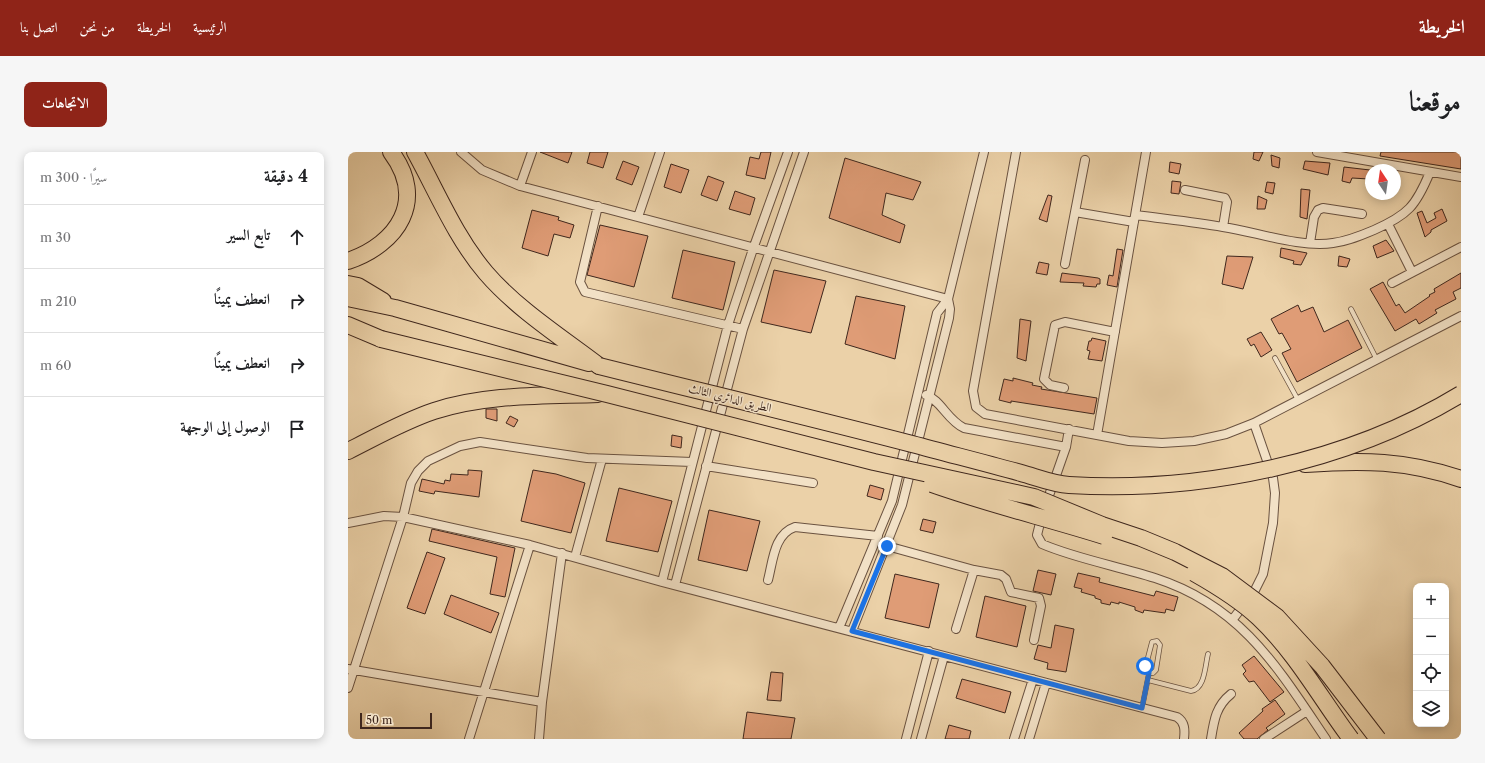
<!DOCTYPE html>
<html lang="ar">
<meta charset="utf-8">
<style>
body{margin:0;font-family:"Libre Caslon Text",Amiri,serif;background:#f6f6f6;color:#202124;direction:rtl}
.controls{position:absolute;right:12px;bottom:12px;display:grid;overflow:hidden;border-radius:8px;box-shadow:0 2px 10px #0003}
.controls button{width:36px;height:36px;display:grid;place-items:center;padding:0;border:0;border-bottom:1px solid #e0e0e0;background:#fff;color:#202124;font:20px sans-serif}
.compass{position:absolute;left:1017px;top:12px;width:36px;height:36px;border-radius:50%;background:#fff;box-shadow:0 2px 10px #0003;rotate:347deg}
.scale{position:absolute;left:12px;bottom:10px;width:72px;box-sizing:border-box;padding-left:4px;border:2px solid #3f271d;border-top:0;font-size:11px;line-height:14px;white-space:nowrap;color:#3f271d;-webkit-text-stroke:3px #f2e1c6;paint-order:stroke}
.stop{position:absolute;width:12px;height:12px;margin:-9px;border:3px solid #1a73e8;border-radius:50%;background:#fff}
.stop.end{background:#1a73e8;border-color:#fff;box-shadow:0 1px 4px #0008}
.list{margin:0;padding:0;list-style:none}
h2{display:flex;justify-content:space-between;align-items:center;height:52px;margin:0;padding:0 16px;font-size:17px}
h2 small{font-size:13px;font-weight:400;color:#757577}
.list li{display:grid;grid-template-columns:26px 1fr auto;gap:12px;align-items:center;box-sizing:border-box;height:64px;padding:0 16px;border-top:1px solid #e0e0e0}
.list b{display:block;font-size:15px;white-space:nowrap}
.list em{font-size:13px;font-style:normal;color:#757577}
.icon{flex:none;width:22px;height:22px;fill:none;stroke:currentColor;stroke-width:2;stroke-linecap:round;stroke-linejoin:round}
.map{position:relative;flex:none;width:1113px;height:587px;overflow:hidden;direction:ltr;border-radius:8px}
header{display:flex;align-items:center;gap:24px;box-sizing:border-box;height:56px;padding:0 20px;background:#8f2418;color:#fff}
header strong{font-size:19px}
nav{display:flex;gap:22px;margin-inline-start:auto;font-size:14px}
.intro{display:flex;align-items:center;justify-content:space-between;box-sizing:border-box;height:96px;padding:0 24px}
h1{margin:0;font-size:28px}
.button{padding:10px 18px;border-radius:8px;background:#8f2418;color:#fff;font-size:14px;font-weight:700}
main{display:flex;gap:24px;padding:0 24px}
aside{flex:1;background:#fff;border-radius:8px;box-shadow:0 2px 10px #0003}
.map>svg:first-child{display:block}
.building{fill:#df9c76;stroke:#3f271d}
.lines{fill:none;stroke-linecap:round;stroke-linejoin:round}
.lane-casing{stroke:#6a5240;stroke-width:5.5}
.street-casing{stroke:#6a5240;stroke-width:10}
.highway-casing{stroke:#3f271d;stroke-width:18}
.lane{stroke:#f2e1c6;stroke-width:4}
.street{stroke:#f2e1c6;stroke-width:8}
.highway{stroke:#ebd1a8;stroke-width:16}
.highway-bridge-casing{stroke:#3f271d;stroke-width:18;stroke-linecap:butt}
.highway-bridge{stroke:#ebd1a8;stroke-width:16}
.route{stroke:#1a73e8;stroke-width:5}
.labels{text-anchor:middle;stroke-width:3;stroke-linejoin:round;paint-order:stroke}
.street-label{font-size:12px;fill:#3f271d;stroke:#f2e1c6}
</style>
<header>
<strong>الخريطة</strong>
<nav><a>الرئيسية</a><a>الخريطة</a><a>من نحن</a><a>اتصل بنا</a></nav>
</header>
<div class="intro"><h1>موقعنا</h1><a class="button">الاتجاهات</a></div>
<main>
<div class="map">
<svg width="1113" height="587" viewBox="0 0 1113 587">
<rect width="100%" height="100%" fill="#ebd1a8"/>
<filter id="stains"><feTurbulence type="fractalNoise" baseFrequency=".005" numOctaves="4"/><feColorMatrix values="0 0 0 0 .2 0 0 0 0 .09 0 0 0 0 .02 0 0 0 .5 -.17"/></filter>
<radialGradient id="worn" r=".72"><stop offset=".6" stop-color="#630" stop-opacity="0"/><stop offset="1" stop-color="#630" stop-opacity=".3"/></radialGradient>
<path class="building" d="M192,0H224L220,11Z
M242,0H260L255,16L239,11Z
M413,0H423L417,27L398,23L402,5L411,7Z
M906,0H915L911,9L905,7Z
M1033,0H1113V17L1032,4Z
M923,3L932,6L931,16L924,14Z
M497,6L573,30L565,48L538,41L534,63L557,73L552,91L481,66Z
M275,9L291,15L284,33L268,27Z
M957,9L982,11L980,23L955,17Z
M822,10L833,12L831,22L821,20Z
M323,12L341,18L333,41L316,35Z
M996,15L1022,18L1021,27L1004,26L1002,31L994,29Z
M360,24L376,30L369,49L353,43Z
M824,29L833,30L831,42L823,41Z
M919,30L927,31L925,42L917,40Z
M953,37L962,38L959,67L952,65Z
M387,39L407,46L402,63L381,57Z
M700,43L704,44L699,70L691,67Z
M910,44L919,48L917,57H909Z
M1094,57L1099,69L1083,78V80L1077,85L1069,61L1074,59L1079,71L1088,66L1086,61Z
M184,58L211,65L210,68L226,73L222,86L206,82L200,104L174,96Z
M252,73L300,84L286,135L239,123Z
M1038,88L1046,99L1029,106L1025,94Z
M933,96L959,101L953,113L945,112L946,109L932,105Z
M769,97L775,98L769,135L759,133L761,123L765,124Z
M335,98L387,110L375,158L324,146Z
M879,104L905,105L895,137L874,132Z
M991,104L1002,107L999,115L990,114Z
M691,110L701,112L699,123L688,121Z
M426,118L478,129L463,181L413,170Z
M714,121L750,126L752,127V132H749L748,135L735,134L736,131L712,130Z
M1113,121V136L1105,140L1108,147L1087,158L1089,161L1071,172L1068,167L1047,179L1022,137L1035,130L1048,154L1051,152L1057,161L1082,144L1081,143L1087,140L1086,137Z
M508,144L557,154L547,207L497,192Z
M950,153L953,160L965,155L976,180L1000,168L1014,196L949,230L934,201L943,197L934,181L931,182L923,167Z
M672,167L683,169L678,209L669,206Z
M913,180L924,198L913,205L906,192L903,194L899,187Z
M744,186L758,189L754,209L740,207L742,199L739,198L741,189H743Z
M665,226L685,231L684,233L694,235L693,237L749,246L746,262L663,249V251L651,248L656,227L665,229Z
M138,257H149V269L138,266Z
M162,264L170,268L166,275L158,271Z
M324,283L334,285L333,296L323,294Z
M120,318L134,319L131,345L87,339L86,342L71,339L74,327L96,332L97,328L102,329L103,322L120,323Z
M185,318L208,322L237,331L223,381L173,369Z
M522,333L536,337L533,348L519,344Z
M271,336L324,349L310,400L258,389Z
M361,358L412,369L399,419L350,408Z
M575,367L588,370L585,381L572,378Z
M84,377L167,396L157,445L142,442L149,405L81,389Z
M79,400L97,406L77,462L59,456Z
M690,418L708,422L703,443L685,439Z
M730,421L752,426L751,430L806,444L808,439L830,445L826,459L818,457L817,461L796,458L795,461L787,458V455L771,450V452L763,450L762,453L753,451V448L747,446V444L733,440L734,437L726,435Z
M547,422L591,432L581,476L537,466Z
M103,443L151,461L143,481L96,462Z
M637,444L678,454L669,495L628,485Z
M707,473L726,477L718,520L699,517L700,511L686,507L690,493L703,496Z
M906,504L936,540L922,550L906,529L901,530L895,522L898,519L894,513Z
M423,520L435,521L433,549L419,548Z
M614,527L663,540L657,561L608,546Z
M927,548L937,562L918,576L920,578L909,587H896L891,581L915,559L914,557Z
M399,560L447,566L443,587H395Z
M601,573L623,579L621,587H597Z"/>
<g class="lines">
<defs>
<path id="lane" d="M1003,157L1029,208
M927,206L950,248
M809,489L812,493L808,518L805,521H801L797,517L804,490Z
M800,528L843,539C857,537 857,514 860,502
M794,556L801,521"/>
<path id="street" d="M113,0L134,18L172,34L600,147
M668,0L625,239L628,255L637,262L781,289L814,291L846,289L878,282L906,271L1113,164
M969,0L1113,25
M172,34L184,0
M837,38L877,46L879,50L875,75
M250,54L232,130L237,140L395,177
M727,60L786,70
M788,63C817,67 846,70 875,75C908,80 953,96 985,91C1000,89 1012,84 1026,78C1060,63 1068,54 1082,20
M290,65L312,0
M1040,72L1064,120
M962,91L966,65L970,58L975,56L1014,62
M717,112L737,8
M1044,131L1113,95
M716,236L702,233L696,227L707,173L717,170L767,180
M578,243C593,248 599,268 616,276L718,295
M749,283L798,0
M358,314L465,331
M698,352L718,295L721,277
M694,363L689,383L694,392C729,407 770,414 807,426C894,454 930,516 978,587
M0,371L36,364L55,365L182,393L314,430L829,565C837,570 837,578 836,587
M539,394L626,418L653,423L658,427L663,440L691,446L693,454L686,488
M227,405L254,307
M420,428C425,409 426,382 447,375L530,384
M314,430L380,173L405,97L440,0
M327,433L395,177L456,0
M885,467L907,438L915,422L925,371L927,341L925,326L906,271
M491,476L544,349L589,161L600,147
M608,477L626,418
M504,479L554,353L601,166L602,157L600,147L636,0
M0,517L194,550
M0,536L55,365L63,331L70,319L80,309L112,294L132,290L239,306L344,310
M121,587L182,393
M191,587L194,550L214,401
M558,587L581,499
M573,587L596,504
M666,587L685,527
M681,587L698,531
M863,587C866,568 868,554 883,542
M916,587L959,559"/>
<path id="highway" d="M67,0C89,40 108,86 138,121C169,157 213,185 251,214
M0,109C50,92 79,48 43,0
M0,132L10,134L35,149
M0,146L47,156L241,211
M0,173L33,187
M0,299C28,285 56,269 86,259C138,242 196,244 250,242
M957,312C1014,308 1058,308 1113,327"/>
</defs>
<use href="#lane" class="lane-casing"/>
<use href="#street" class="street-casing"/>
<use href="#highway" class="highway-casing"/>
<use href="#lane" class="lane"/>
<use href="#street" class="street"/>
<use href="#highway" class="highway"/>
<defs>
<path id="highway-bridge" d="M33,187L259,242L526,310L686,345L754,373L793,386L827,400L874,424L929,465L974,514L1030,587
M251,214C355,240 460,265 564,292C601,302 637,311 673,321C688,325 705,332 721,333C852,341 1000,311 1113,242
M584,332C640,352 699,366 756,384
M846,421C869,434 892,448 911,466C948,501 973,547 1003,587"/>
</defs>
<use href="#highway-bridge" class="highway-bridge-casing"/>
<use href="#highway-bridge" class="highway-bridge"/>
</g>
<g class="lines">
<path class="route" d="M539,394L504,479L794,556L801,521L798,518L797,514"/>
</g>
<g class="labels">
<g class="street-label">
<text transform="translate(382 246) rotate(14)" y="4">الطريق الدائري الثالث</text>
</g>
</g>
<rect width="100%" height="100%" filter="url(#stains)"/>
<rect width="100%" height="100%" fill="url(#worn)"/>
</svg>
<div class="controls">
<button>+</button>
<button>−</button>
<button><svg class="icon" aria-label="locate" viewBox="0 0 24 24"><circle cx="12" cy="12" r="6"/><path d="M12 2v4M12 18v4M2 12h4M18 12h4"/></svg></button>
<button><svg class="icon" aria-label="layers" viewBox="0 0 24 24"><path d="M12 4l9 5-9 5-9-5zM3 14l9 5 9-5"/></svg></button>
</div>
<svg class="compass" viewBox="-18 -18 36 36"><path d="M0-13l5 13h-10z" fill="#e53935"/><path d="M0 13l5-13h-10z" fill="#757577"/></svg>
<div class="scale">50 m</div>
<div class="stop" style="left:797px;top:514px"></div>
<div class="stop end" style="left:539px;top:394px"></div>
</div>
<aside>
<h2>4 دقيقة<small>سيرًا · 300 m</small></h2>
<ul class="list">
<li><svg class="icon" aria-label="ahead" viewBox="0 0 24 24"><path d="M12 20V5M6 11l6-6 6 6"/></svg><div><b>تابع السير</b></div><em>30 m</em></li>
<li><svg class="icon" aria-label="right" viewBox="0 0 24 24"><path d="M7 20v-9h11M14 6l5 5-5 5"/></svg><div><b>انعطف يمينًا</b></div><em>210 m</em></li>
<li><svg class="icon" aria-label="right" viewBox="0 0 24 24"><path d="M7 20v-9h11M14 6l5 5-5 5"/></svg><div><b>انعطف يمينًا</b></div><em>60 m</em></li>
<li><svg class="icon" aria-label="arrive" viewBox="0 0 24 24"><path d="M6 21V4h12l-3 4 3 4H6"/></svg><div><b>الوصول إلى الوجهة</b></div></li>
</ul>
</aside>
</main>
